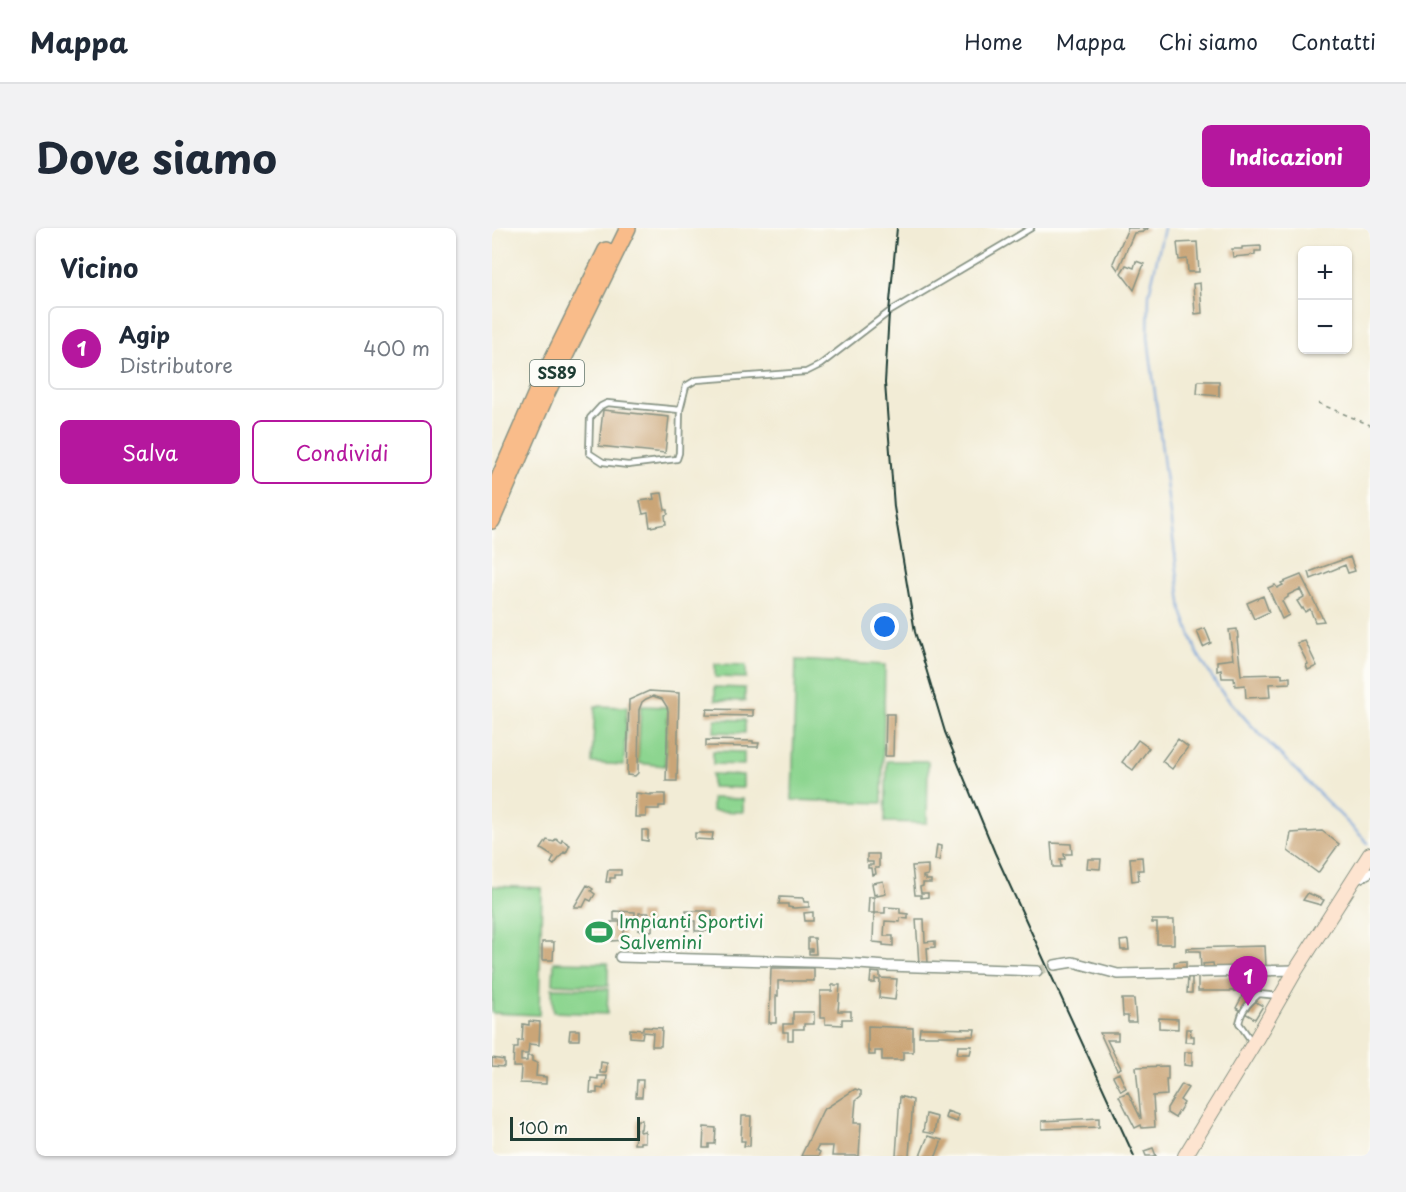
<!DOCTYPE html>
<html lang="it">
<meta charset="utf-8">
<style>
body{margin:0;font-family:"Playpen Sans",sans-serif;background:#f2f2f3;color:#1f2937}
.controls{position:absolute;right:18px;top:18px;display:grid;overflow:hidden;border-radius:9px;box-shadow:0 2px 4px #0004}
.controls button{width:54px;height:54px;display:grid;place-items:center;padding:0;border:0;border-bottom:2px solid #e0e1e3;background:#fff;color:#1f2937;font:30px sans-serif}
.scale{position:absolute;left:18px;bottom:15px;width:130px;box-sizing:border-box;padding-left:6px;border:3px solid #1f3d34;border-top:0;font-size:16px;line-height:21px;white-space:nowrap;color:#1f3d34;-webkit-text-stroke:4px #fdfcf7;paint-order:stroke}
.you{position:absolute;left:393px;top:399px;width:21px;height:21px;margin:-15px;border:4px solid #fff;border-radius:50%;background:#1a73e8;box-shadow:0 0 0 9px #1a73e833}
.badge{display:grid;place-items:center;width:39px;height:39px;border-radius:50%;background:#b5179e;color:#fff;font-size:20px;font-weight:700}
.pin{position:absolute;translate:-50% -50px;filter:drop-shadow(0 2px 3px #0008)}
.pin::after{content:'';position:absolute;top:32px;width:21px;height:18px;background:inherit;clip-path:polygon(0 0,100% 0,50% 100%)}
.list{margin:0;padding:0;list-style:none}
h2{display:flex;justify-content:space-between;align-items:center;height:78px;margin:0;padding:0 24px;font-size:26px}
h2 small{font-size:20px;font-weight:400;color:#747a83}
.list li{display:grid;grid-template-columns:39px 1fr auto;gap:18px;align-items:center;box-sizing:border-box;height:84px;margin:0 12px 12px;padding:0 12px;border:2px solid #e0e1e3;border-radius:9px}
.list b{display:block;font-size:22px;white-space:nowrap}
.list p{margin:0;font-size:20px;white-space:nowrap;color:#747a83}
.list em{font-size:20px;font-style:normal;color:#747a83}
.actions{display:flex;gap:12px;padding:18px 24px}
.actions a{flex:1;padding:14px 0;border:2px solid #b5179e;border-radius:9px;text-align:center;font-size:21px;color:#b5179e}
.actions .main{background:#b5179e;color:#fff}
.map{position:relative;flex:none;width:878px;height:928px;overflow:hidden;border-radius:9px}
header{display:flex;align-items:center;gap:36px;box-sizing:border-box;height:84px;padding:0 30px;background:#fff;border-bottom:2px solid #e0e1e3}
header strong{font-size:28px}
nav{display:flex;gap:33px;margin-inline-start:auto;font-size:21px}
.intro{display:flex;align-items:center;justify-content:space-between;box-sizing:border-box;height:144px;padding:0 36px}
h1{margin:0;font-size:42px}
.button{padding:15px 27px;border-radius:9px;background:#b5179e;color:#fff;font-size:21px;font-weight:700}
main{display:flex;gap:36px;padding:0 36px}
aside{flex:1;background:#fff;border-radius:9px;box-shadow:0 2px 4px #0004}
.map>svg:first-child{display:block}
.green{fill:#8dd590;stroke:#568962;stroke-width:1.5}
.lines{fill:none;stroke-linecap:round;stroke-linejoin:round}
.stream{stroke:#6f9dd7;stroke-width:2}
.building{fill:#caa577}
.minor-tunnel{stroke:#c8c9b6;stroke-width:9;stroke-dasharray:9 4.5;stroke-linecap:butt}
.service-casing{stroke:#889485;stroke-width:8}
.minor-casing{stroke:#889485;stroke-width:12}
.secondary-casing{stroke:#889485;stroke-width:16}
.trunk-casing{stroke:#889485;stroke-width:18}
.path{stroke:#889485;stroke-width:1.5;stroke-dasharray:4.5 4.5;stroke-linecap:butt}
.service{stroke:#fff;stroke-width:4.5}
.minor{stroke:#fff;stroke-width:9}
.secondary{stroke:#fde4d0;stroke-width:14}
.trunk{stroke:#f9bc8a;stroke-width:15}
.rail{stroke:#1f3d34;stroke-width:2}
.labels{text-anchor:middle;stroke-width:5;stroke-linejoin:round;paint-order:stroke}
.shield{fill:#fdfcf7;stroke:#62766e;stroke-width:1.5}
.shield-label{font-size:16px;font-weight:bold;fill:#1f3d34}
.leisure-label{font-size:18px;fill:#27864d;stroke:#fdfcf7;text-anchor:start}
</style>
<header>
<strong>Mappa</strong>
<nav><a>Home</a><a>Mappa</a><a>Chi siamo</a><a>Contatti</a></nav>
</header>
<div class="intro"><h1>Dove siamo</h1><a class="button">Indicazioni</a></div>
<main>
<aside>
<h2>Vicino<small></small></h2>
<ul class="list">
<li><span class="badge">1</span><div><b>Agip</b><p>Distributore</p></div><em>400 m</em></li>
</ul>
<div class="actions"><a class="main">Salva</a><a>Condividi</a></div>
</aside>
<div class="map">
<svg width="878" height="928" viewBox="0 0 878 928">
<rect width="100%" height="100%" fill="#fdfcf7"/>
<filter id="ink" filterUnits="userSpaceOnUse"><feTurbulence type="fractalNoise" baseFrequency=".0167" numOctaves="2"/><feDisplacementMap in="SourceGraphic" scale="12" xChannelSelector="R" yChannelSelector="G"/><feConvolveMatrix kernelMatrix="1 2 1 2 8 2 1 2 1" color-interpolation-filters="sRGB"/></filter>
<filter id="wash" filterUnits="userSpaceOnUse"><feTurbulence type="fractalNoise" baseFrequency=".008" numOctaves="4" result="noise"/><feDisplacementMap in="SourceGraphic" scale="24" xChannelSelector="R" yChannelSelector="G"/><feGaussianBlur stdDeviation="1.35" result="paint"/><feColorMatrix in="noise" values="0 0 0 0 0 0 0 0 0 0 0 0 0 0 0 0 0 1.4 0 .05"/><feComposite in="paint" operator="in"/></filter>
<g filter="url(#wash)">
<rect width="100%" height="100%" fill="#f2ecd6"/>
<path class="green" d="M304,432L393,437L390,575L300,572Z
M223,436L254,437V450L223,449Z
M223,459L253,460V473L223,472Z
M103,478L135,479L132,537L100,535Z
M149,478L176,479L173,538L146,535Z
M223,491L253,492V505L222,504Z
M221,523L252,524V537L221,536Z
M395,533H436L435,595L393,594Z
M220,546L251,547V560L220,559Z
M220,570L251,571V584L220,583Z
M0,658L50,660L47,787L0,785Z
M62,734L116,735V758L61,756Z
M60,760L116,761L115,786L61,784Z"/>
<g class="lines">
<path class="stream" d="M672,0L657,66L656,109L690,383L705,425L728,462L758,496L876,615"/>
</g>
<g id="blocks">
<path class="building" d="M636,0H656L655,2L651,3V4L642,5L626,42L621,35Z
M705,14L707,44H696L695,31L687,32L685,15Z
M769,18V23H763V27L741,29L740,21H750V19Z
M644,33L652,36L642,62L629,45L634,37L642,40Z
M708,55L710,85L703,86L701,56Z
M706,153H727V168L705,166Z
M111,182L177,189L173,225L107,218Z
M170,265L173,282H176V286L173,287L174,296L158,299L156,285L151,286L148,273L162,271L161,266Z
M858,329L863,343L856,345L853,337L819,351L817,344Z
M809,347L832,393L823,394L818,381L813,384L811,380L810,381L805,373L812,369L808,361L796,367V369L790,373L797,387L790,391L776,360L783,357L785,360L791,357L789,355Z
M771,368L777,384L762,391L755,375Z
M713,400L719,415L711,419L705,403Z
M745,401L746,410H745L749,447L790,446V450L798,449V455L777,456L778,469L754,470L753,457L743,458L742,450H730L729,442L725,443V433L741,431L737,402Z
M813,413L825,438L816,442L814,437L816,436L805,415Z
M157,463L187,465L185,553H174L176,483L175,479L170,471L161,468L154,471L150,474L147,482L146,545L143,548L135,547L137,472Z
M215,481L261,482V488L214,487Z
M394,486H402L401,528H393Z
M686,511L696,519L680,541L670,533Z
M214,512L261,513V515H267L266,519L214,518Z
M646,512L657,520L641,542L630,534Z
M144,565L159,567V566H173V578H167V581H154V589H143Z
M150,602H156V613L150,612Z
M830,603L847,616L826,645L796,623L799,605Z
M203,605H221L220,612L203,611Z
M64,611L69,615L70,612L78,617L74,625L72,624L62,637L59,635L62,629L49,621L55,612L62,614Z
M559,615L579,616L580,626H572L573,631H568L569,639H561Z
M445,617L449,618L448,632H443Z
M375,626H387V640H383L384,646L380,647L379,640H376V637H381V634H375Z
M650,629L651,642H646L647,652L640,653L638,630Z
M596,631H609L608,641L595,640Z
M436,637V647L431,648V650H434V652H439V655H431V658L428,659L429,665H436V669L429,670V667H423L420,638Z
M116,642H129V647H123V650H118V654H114Z
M391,653L394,666L385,668V666L382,667L380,655Z
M95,657L101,661L99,663L103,666L99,673L95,671L91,679H82Z
M816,665L832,672L829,677L811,672Z
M288,669L311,670L312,674H317V679L302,680L296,679V676H287Z
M377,669H382V685H376Z
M393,679L408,680V685L416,686V691L408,690V694L393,693L392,708H401V718L391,717V715L381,714L382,685H393Z
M122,683L143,684V697H132V712L120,713V709H119V694H128V697H132L131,692H122Z
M194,683H220L219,703H203V693H197V702H194Z
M321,684V693H313L312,685Z
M147,685H157V695H160V703L146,702Z
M424,691H432L433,714L443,713V719L435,720L436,735L427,736Z
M660,692H682V716H665V695H660Z
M316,710H323L324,726H317V723H320V721H316Z
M636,712L637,722H629L628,713Z
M50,714H62L61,732H50Z
M773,718L774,739L722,741L721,735L711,736L712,741L709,742L708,723H694V720Z
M694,733V742H682V734Z
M279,740H322V753H286V768H284V795H277Z
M379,744L388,745V750L405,751L403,772L387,770L388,752L383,751V755H378Z
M762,747L760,750L765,752L760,764L755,761V763H706V749Z
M696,749H700V765H695Z
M340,757H348L346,783H359V791H350V797L333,796V790H328V763H340Z
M751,767L771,778L763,791L744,780Z
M630,771H642L644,794H636V788H631Z
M301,784H322V796H312V801H301V812H296V804H291V796H301Z
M667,790L686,791V801L667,800Z
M37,793L48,794L47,817L37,816L36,826H29V833H35V828H40V833L45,835L44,848L54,849V856L28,855L29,839H21L22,820H26V813H30L31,796L37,797Z
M376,798L421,800V824H411V832H390V823H383V827H377V823H376Z
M151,799L170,800L169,818H160L161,805L151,804L150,810L138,809V801L151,802Z
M428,800H430L483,801L482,808H427Z
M694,801H699L698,808H702V814H693Z
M78,802H87V812H77Z
M608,805H626V812H615L629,840L625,842Z
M466,818H480L478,826H465Z
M693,824H700V838L692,837Z
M0,830L12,832V839L0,838Z
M109,834L115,835L114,845H108Z
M676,838V851H674L675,867L661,868L663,899L650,900L649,897L643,900L627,868L636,864L649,891L644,839Z
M627,845L634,860L629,863L621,848Z
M106,848H115L114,857H112L111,861L105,860V865H98L99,850L106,851Z
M145,852H151L150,869H144Z
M690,856L696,860L688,872L692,875L683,890L675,885V880Z
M363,861L369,863V868L364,872L362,895H369L367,928H340L341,918H326L324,922L328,924L326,928H309L331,882Z
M408,868L421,872L417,928H404Z
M455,883L466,887L465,894L453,890Z
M434,886L445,889L442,906L431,904Z
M250,888H259L258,918H252L253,913H249Z
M607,890V899L550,901V893Z
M145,892H150L149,901H148V904L153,903V914H148V916H142Z
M212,899L224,900L223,916H217V920H211Z
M436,908L450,912L444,928H428Z
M661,920L664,928H654L652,923Z"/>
</g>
</g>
<g filter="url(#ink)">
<use href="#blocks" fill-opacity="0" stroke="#889485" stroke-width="1.5"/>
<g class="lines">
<path class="minor-tunnel" d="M545,743L563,737"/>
<defs>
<path id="service" d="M188,182L115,175L109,178L98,190L97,225L111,234L136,237L185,231L187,225L188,182L194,158L204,152L314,144L328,137L397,84L539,0
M760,814L747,795C750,781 757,775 767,766L788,768"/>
<path id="minor" d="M863,652L878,644
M128,729L352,735L395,738L545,743
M563,737L581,734L626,746L804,742"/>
<path id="secondary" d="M693,928L762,815L804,742L878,626"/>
<path id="trunk" d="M0,266L46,160L114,22
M0,293L56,163L136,0"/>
</defs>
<use href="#service" class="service-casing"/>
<use href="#minor" class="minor-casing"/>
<use href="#secondary" class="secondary-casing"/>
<use href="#trunk" class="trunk-casing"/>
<path class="path" d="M826,175L878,197"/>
<use href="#service" class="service"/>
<use href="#minor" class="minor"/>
<use href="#secondary" class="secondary"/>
<use href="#trunk" class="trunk"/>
<path class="rail" d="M405,0L397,84L393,155L402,279L423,404L453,504L503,625L642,928"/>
</g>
</g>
<defs>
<symbol id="stadium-bare" viewBox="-9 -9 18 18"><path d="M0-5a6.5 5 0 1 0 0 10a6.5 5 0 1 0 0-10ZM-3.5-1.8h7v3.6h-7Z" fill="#2e9e5b" stroke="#fdfcf7" stroke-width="2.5" paint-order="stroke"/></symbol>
</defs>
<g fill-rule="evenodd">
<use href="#stadium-bare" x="88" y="685" width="38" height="38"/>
</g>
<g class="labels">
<rect class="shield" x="38" y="132" width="54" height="26" rx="4.5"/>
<g class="shield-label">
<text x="65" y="151">SS89</text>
</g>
<g class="leisure-label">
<text x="127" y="700">Impianti Sportivi<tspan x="127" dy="21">Salvemini</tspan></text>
</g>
</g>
</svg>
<div class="controls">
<button>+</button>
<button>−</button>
</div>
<div class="scale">100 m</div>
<div class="you"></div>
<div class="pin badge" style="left:756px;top:778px">1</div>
</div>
</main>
